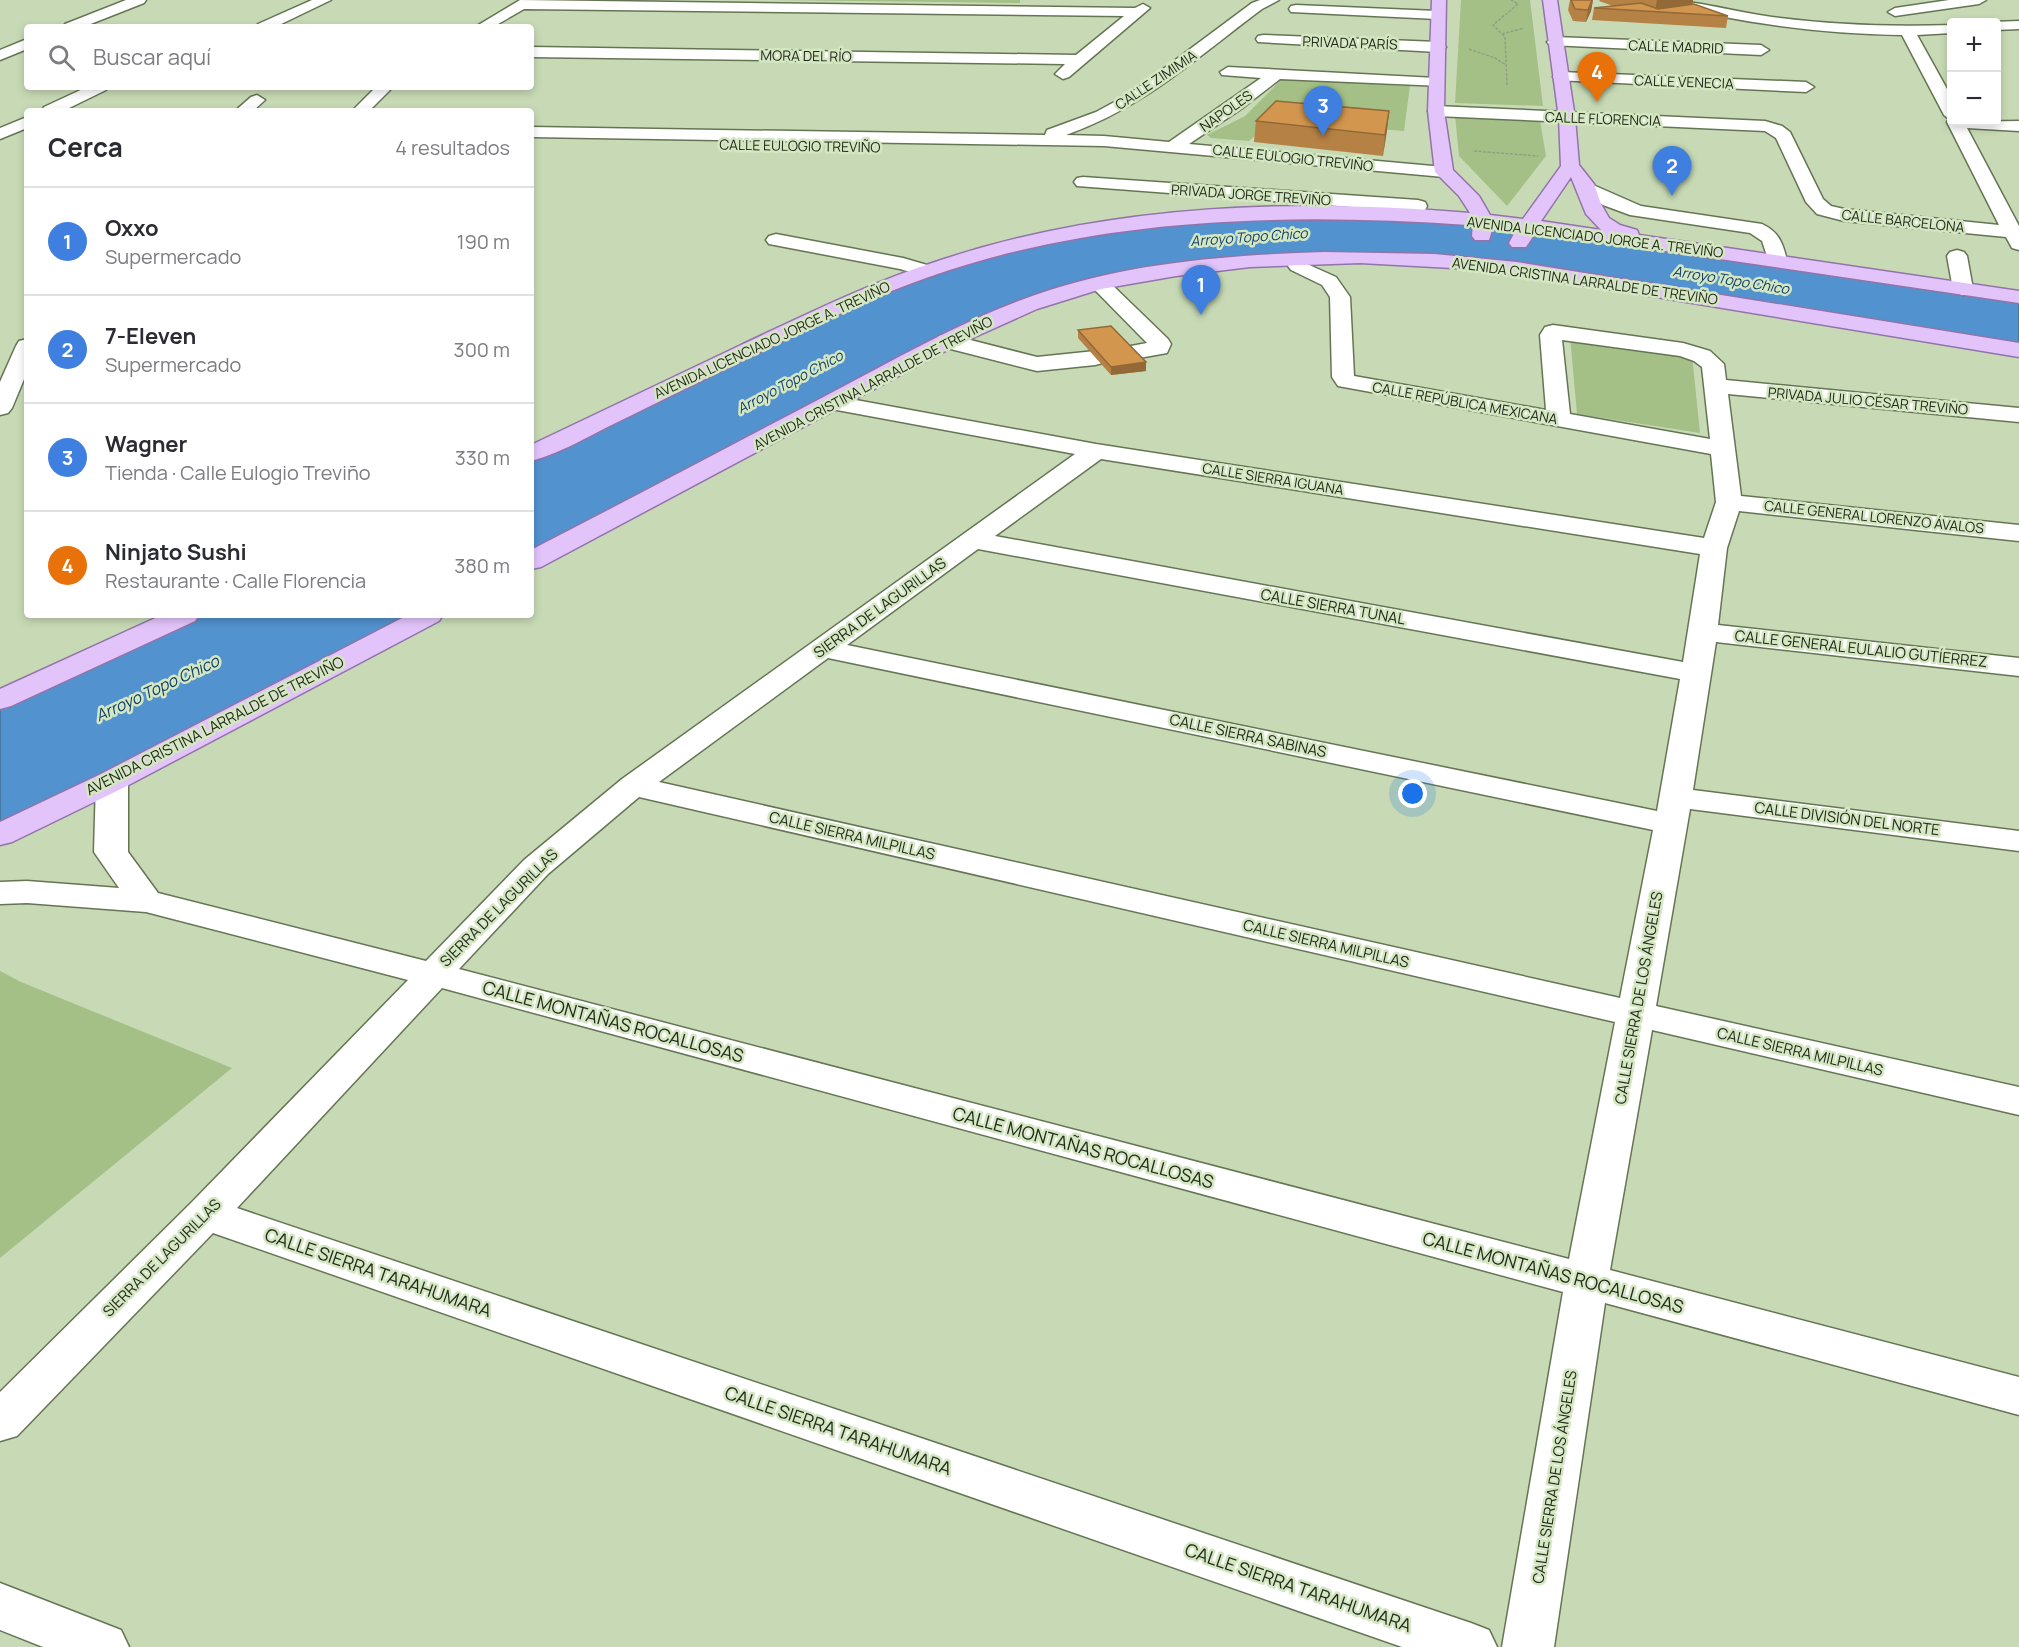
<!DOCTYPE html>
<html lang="es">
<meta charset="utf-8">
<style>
body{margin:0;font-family:Manrope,sans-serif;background:#f2f2f3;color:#2b2b33}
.controls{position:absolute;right:18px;top:18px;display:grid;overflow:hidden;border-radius:6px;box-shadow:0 3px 9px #0003}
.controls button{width:54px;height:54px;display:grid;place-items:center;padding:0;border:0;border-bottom:2px solid #e1e1e2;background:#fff;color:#2b2b33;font:30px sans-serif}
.you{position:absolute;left:1413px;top:794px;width:21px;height:21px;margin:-15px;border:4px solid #fff;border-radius:50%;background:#1a73e8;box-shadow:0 0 0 9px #1a73e833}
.badge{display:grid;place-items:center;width:39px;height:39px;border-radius:50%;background:#7831a4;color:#fff;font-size:20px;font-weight:700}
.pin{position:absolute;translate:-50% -50px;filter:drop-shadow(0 2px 3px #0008)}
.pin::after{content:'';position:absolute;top:32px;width:21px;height:18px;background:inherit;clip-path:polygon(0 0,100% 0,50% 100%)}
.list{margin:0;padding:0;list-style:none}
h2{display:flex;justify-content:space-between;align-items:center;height:78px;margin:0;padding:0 24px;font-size:26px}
h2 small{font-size:20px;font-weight:400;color:#7c7c81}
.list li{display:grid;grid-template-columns:39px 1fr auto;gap:18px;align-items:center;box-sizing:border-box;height:108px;padding:0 24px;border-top:2px solid #e1e1e2}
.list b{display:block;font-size:22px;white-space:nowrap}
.list p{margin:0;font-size:20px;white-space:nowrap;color:#7c7c81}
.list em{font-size:20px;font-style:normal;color:#7c7c81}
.icon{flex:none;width:33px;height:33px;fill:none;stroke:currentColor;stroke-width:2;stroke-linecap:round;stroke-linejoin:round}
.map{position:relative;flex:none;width:2019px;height:1647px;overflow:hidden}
.search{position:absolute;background:#fff;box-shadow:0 3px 9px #0003;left:24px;top:24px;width:510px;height:66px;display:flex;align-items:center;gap:15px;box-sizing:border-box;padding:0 21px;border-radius:6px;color:#7c7c81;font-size:22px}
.panel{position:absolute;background:#fff;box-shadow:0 3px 9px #0003;left:24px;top:108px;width:510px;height:510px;border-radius:6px}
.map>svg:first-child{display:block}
.green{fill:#a4c086}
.water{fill:#5292cf;stroke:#447299;stroke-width:1.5}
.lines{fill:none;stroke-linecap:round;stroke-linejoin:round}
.minor-casing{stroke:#657554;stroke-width:3}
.major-casing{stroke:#9274a9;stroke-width:3}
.path{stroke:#91a083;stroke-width:1.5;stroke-dasharray:3 1.5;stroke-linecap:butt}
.minor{fill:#fff;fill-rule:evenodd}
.major{fill:#e2c4fa;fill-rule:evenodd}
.wall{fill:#b58144}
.shaded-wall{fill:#936937}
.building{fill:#d2964f;stroke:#936937;stroke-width:1.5}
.labels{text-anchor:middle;stroke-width:5;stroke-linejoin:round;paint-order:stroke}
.far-street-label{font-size:14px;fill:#22291b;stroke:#d4e7c2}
.far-water-label{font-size:14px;font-style:italic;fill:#0f3e67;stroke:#d4e7c2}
.street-label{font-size:15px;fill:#22291b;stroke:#d4e7c2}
.water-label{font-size:16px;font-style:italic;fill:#0f3e67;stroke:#d4e7c2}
.near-street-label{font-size:18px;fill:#22291b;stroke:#d4e7c2}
</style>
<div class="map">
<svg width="2019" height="1647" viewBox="0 0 2019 1647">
<rect width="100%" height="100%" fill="#c7dab5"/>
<path class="green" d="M771,0H1020V3Z
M1461,0H1530L1543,106L1455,103Z
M1282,79L1410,86L1404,131L1273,120L1249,141L1211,138L1207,135L1245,116Z
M1455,115L1540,120L1546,156L1507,206L1459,156Z
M1570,336L1692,355L1700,433L1577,414Z
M0,971L21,982L232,1068L0,1258Z"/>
<path class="water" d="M1421,216L2019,297V350L1472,263L1281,259L1055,295L531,561V454L851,301L965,259L1162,221Z
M184,615H429L0,835V699Z"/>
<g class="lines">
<defs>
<path id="minor" d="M126,0H146L144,3L83,27H63L65,24Z
M312,0H331L275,27H256L258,24Z
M520,0L1135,8L1143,4L1150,8L1069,77L1063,79L1055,74L1065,64L531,57V47L1076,55L1124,16L524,9L493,27H475Z
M1260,0H1279L1262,9C1196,58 1145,107 1066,135L1104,136L1169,142L1261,78L1222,75L1220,72L1228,67L1436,78L1442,80L1444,83L1442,86L1280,79L1241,109L1189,144L1444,167L1450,168L1453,172L1450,176L1444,177L1104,146L531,137V127L1045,135L1047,130L1096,112L1131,93L1252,3Z
M1659,0C1697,0 1734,12 1772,17C1832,25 1892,27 1952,25V33L1917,35L1952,98V122L2019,121V131L1967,128L2019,226V250L2012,248L2006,237L1844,221L1817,214L1806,202L1776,138L1765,131L1436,116L1428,111L1436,106L1765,121L1782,126L1790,132L1823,199L1831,206L1844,209L1999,225L1947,122L1949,119L1944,115L1902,35C1820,34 1740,23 1661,3Z
M1949,0H1986L1979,4L1895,16L1888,12L1895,8Z
M1296,5L1437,11L1444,15L1437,19L1291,12L1289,9L1291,6Z
M2019,21V29L1996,30V22H1992Z
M1263,35L1438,42L1446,47L1438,52L1258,42L1256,39L1258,36Z
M1555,37L1761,45L1769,50L1761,55L1550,45L1547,42Z
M27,39V49L0,60V50Z
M1561,72L1806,82L1814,87L1806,92L1555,80L1553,77Z
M87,87H108L106,90L63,111H42L44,107Z
M376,87H393L369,111H352Z
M257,95L265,100L253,111H235L251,97Z
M27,117V128L0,139V128Z
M1083,177L1418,200L1425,202L1427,206L1425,210L1418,212L1077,186L1074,182L1077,178Z
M1584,181L1641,206L1762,224C1779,232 1783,243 1787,261L1784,265H1770L1762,241L1750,233L1630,215L1603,205L1578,190L1575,186L1578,182Z
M776,234L903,258L934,267L937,271L934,275L927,277L900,269L769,244L766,240L769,236Z
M1957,250L1964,252L1967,256L1973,289L1970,293L1963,295L1956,293L1953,289L1947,256L1950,252Z
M1298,260L1336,277L1350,297L1354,376L1546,410L1540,335L1545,327L1553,325L1683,343L1710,351L1724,364L1726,380L2019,408V422L1728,394L1741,496L2019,525V541L1739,511L1727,548L1718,625L2019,658V676L1716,642L1693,790L2019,831V851L1690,809L1656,1006L2019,1087V1115L1652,1030L1610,1270L2019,1377V1415L1605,1303L1554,1647H1502L1563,1292L442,988L237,1208L1471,1623L1489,1630L1497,1647H1402L213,1233L17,1436L0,1441V1392L191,1203L408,980L146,912L27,903L0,904V882L27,881L119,888L94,852L96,781L101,774L112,771L123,774L128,781V852L158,893L426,961L524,860L622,779L1075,454L826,408L822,403L826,398L834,396L1096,444L1704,538L1716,502L1711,454L1338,386L1332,377L1330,297L1322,285L1291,270L1288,266L1291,262ZM1562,340L1680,356L1694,361L1702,367L1710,439L1570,414ZM1101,459L1700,554L1683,662L995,536ZM978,549L1680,679L1657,811L847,645ZM828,658L1653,830L1620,998L659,782ZM639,797L1615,1022L1569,1259L459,969L548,874Z
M1099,277L1106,279L1168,339L1171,344L1167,353L1128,360L1120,358L1117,353L1120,348L1147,343L1092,287L1089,283L1092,279Z
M947,334L1037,357L1095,351L1103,353L1106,358L1103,363L1095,365L1037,371L939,346L936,341L939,336Z
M27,339V372L12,408L8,413L0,415V382L16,346L19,341Z
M0,1583L121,1630L129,1647H43L0,1630Z"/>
<path id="major" d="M1432,0H1446L1444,111L1453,170L1479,196L1490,215L1523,219L1561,166L1559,118L1543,0H1557L1575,118L1579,165L1594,184L1601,204L1609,218L1620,225L1637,230L1639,235L2019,291V303L1536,232L1526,247H1512L1509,243L1516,230L1493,227L1489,240H1475L1472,236L1473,225H1468C1261,211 1048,218 857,306C780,341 705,379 630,416C599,430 563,453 531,461V445C601,412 671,378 741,345C807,314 872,282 941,260C1110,204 1295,198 1470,213L1459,196L1435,172L1428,111ZM1571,177L1586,214L1601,230L1541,221Z
M1324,252L1434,254L1517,262L2019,343V357L1541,278L1471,269L1360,263L1250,267L1176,276L1101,289L1037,309L955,346L541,567L531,569V550C632,498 732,445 833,392C903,355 974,314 1050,290C1137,262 1232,255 1324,252Z
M162,615H199L195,621L11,706L0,709V689Z
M408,615H443L439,621L123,788L12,842L0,845V822L101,774Z"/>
</defs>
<use href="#minor" class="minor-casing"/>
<use href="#major" class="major-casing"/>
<path class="path" d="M1502,34L1524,28
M1469,49L1495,58L1506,65
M1507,85L1505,37L1493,25L1518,4L1511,0
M1474,151L1538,156"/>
<use href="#minor" class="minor"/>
<use href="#major" class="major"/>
</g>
<path class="wall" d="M1570,0H1593L1591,11L1586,22L1573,21L1568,10Z
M1600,0H1693L1692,5L1728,16L1726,28L1592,20L1594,8L1613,6L1599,1Z
M1389,111L1383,156L1254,142L1256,121Z
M1078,330L1146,371L1111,375L1078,338Z"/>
<path class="shaded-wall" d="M1593,0L1591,11L1586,22L1588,10Z
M1657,0H1693L1691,14L1655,12Z
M1389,111L1387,131L1383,156L1385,135Z
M1146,362V371L1111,375V367Z"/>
<path class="building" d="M1571,0H1592L1588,10L1575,9Z
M1641,3L1658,9L1694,4L1728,16L1594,8Z
M1276,101L1389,111L1385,135L1256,121Z
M1111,326L1146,362L1111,367L1078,330Z"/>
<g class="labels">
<g class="far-street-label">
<text transform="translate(1350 43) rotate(2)" y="5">PRIVADA PARÍS</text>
<text transform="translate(1676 47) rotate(2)" y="5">CALLE MADRID</text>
<text transform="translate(806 56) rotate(1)" y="5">MORA DEL RÍO</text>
<text transform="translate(1156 80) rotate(-34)" y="5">CALLE ZIMIMIA</text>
<text transform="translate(1684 82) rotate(2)" y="5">CALLE VENECIA</text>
<text transform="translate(1226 111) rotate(-35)" y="5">NAPOLES</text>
<text transform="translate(1603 119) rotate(2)" y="5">CALLE FLORENCIA</text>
<text transform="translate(800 146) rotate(1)" y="5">CALLE EULOGIO TREVIÑO</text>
<text transform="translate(1293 158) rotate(6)" y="5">CALLE EULOGIO TREVIÑO</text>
<text transform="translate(1251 195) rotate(4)" y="5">PRIVADA JORGE TREVIÑO</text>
<text transform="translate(1903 221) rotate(6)" y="5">CALLE BARCELONA</text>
<text transform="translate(1595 237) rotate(7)" y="5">AVENIDA LICENCIADO JORGE A. TREVIÑO</text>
<text transform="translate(1585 281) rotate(8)" y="5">AVENIDA CRISTINA LARRALDE DE TREVIÑO</text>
<text transform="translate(772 340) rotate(-25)" y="5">AVENIDA LICENCIADO JORGE A. TREVIÑO</text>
<text transform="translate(873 383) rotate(-28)" y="5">AVENIDA CRISTINA LARRALDE DE TREVIÑO</text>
<text transform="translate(1868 401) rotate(5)" y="5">PRIVADA JULIO CÉSAR TREVIÑO</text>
<text transform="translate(1465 403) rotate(10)" y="5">CALLE REPÚBLICA MEXICANA</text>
<text transform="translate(1273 479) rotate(9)" y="5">CALLE SIERRA IGUANA</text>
<text transform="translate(1874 517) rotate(6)" y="5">CALLE GENERAL LORENZO ÁVALOS</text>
</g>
<g class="far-water-label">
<text transform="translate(1249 237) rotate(-4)" y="5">Arroyo Topo Chico</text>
<text transform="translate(1731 280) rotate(9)" y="5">Arroyo Topo Chico</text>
<text transform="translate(790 382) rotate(-28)" y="5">Arroyo Topo Chico</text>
</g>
<g class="street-label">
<text transform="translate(1333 607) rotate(10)" y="5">CALLE SIERRA TUNAL</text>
<text transform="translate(880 608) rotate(-36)" y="5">SIERRA DE LAGURILLAS</text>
<text transform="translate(1861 649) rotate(6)" y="5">CALLE GENERAL EULALIO GUTÍERREZ</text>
<text transform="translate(215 726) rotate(-27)" y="5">AVENIDA CRISTINA LARRALDE DE TREVIÑO</text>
<text transform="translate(1248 736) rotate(12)" y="5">CALLE SIERRA SABINAS</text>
<text transform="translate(1847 819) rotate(7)" y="5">CALLE DIVISIÓN DEL NORTE</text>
<text transform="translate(852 836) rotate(13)" y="5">CALLE SIERRA MILPILLAS</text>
<text transform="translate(499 908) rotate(-45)" y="5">SIERRA DE LAGURILLAS</text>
<text transform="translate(1326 944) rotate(13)" y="5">CALLE SIERRA MILPILLAS</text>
<text transform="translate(1639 998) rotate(-80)" y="5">CALLE SIERRA DE LOS ÁNGELES</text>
<text transform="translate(1800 1052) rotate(13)" y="5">CALLE SIERRA MILPILLAS</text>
<text transform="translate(162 1258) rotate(-45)" y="5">SIERRA DE LAGURILLAS</text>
<text transform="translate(1555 1477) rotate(-81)" y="5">CALLE SIERRA DE LOS ÁNGELES</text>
</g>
<g class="water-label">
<text transform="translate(157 688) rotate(-25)" y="6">Arroyo Topo Chico</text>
</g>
<g class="near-street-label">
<text transform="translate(613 1022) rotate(15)" y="6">CALLE MONTAÑAS ROCALLOSAS</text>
<text transform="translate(1083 1148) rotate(15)" y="6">CALLE MONTAÑAS ROCALLOSAS</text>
<text transform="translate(378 1273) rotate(19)" y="6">CALLE SIERRA TARAHUMARA</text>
<text transform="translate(1553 1273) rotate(15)" y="6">CALLE MONTAÑAS ROCALLOSAS</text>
<text transform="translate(838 1431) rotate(19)" y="6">CALLE SIERRA TARAHUMARA</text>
<text transform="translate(1298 1588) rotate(19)" y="6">CALLE SIERRA TARAHUMARA</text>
</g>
</g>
</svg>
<div class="controls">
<button>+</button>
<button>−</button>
</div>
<div class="you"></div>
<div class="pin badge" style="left:1201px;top:315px;background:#3f7fe0">1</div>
<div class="pin badge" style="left:1672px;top:196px;background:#3f7fe0">2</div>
<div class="pin badge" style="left:1323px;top:136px;background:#3f7fe0">3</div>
<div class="pin badge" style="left:1597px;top:102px;background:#e8710a">4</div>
<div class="search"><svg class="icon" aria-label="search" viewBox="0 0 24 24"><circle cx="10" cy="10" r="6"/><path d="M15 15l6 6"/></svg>Buscar aquí</div>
<section class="panel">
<h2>Cerca<small>4 resultados</small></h2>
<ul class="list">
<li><span class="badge" style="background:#3f7fe0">1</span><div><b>Oxxo</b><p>Supermercado</p></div><em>190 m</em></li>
<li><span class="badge" style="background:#3f7fe0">2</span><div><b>7-Eleven</b><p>Supermercado</p></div><em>300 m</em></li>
<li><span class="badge" style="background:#3f7fe0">3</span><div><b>Wagner</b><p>Tienda · Calle Eulogio Treviño</p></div><em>330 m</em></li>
<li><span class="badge" style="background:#e8710a">4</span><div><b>Ninjato Sushi</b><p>Restaurante · Calle Florencia</p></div><em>380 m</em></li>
</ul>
</section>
</div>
